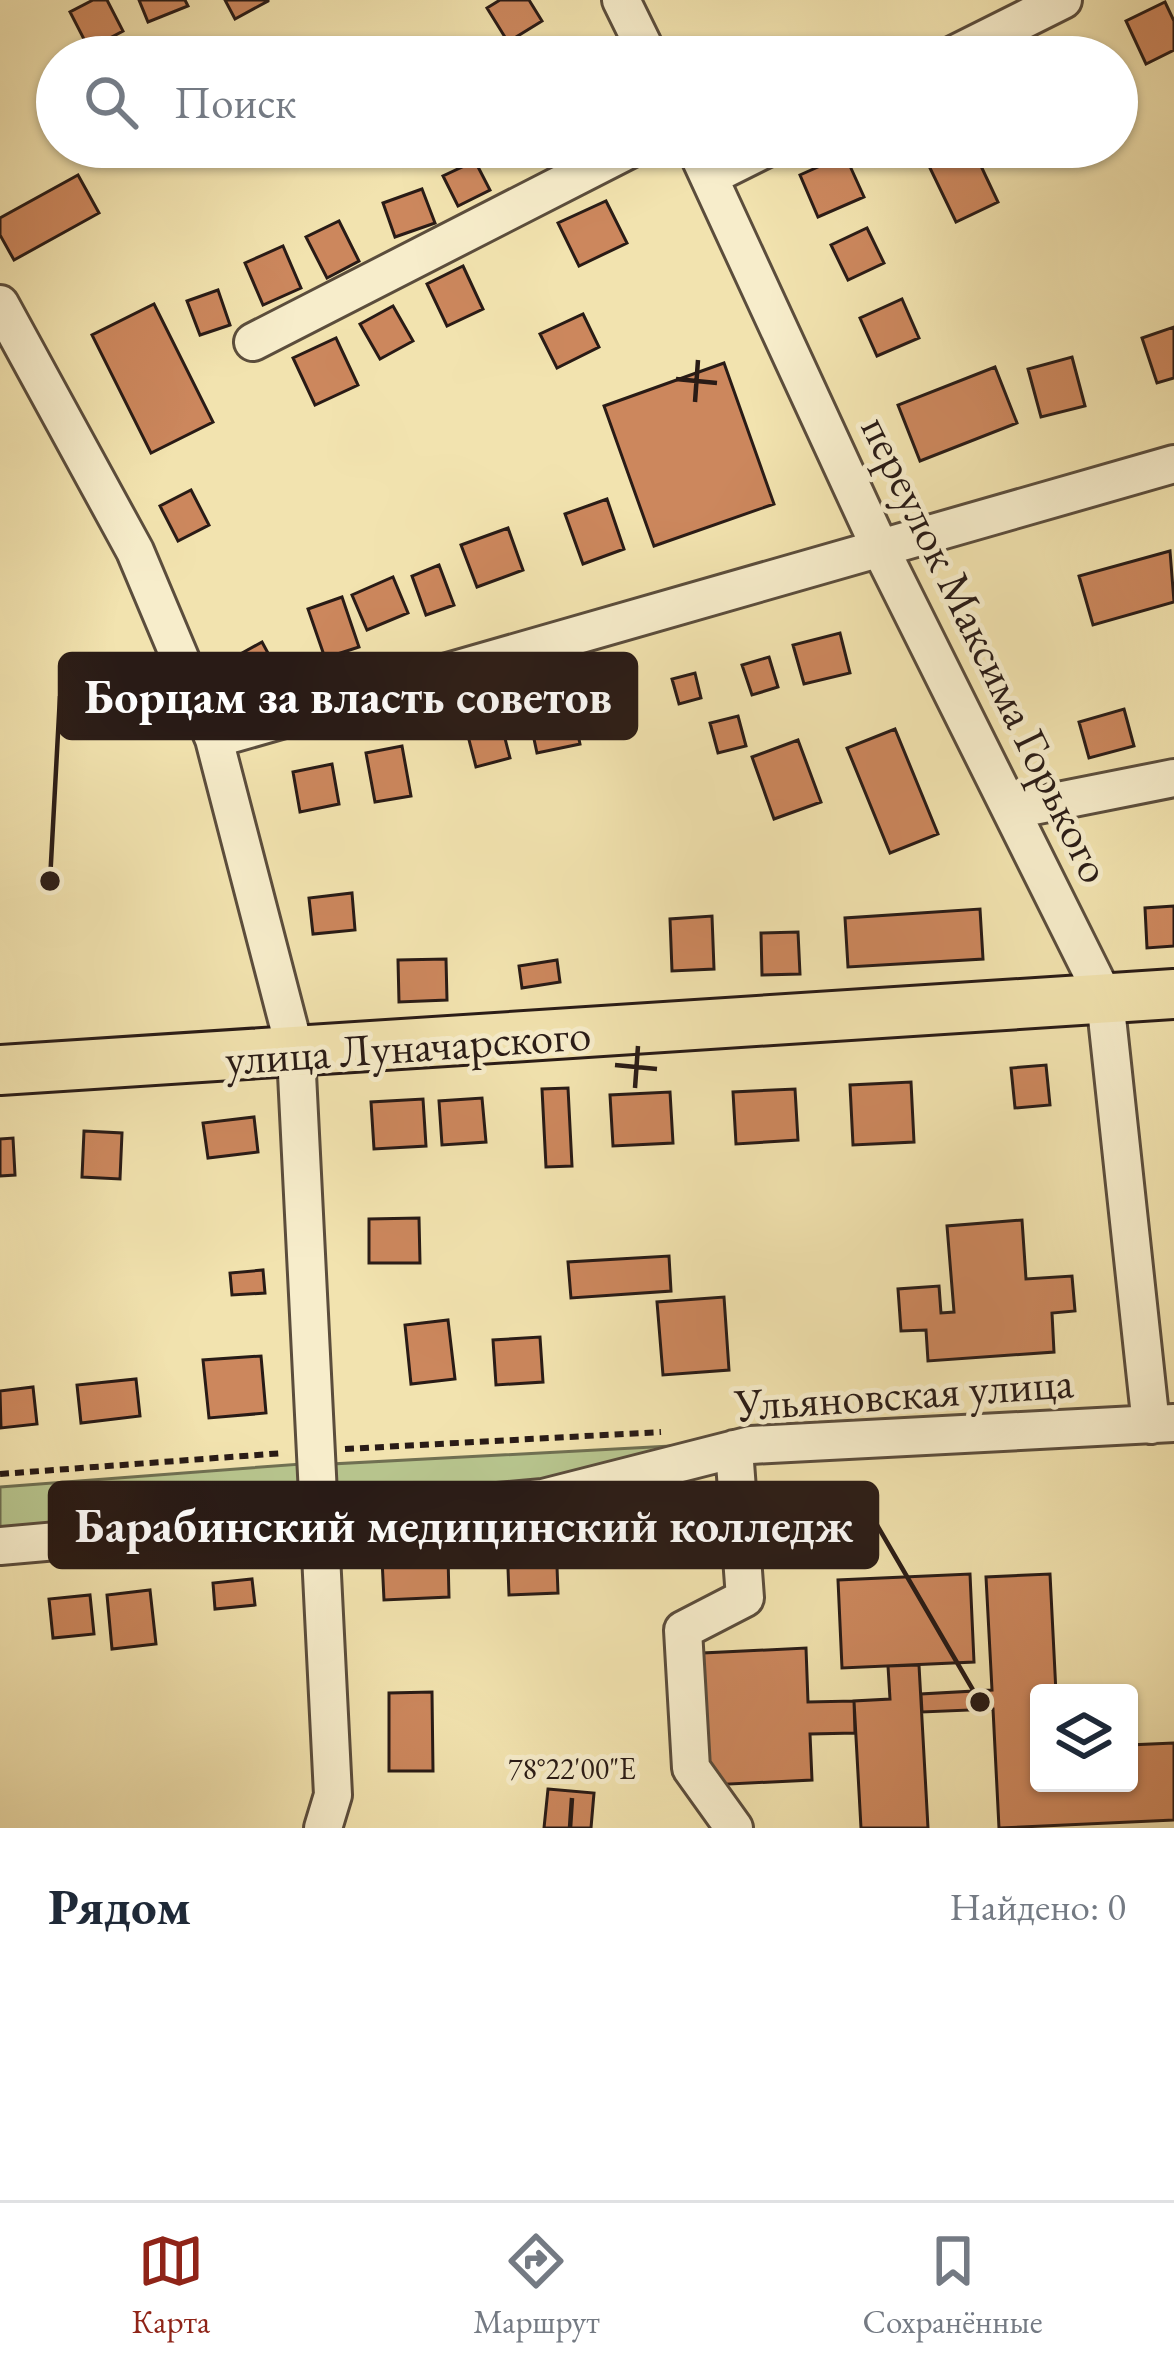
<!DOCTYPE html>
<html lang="ru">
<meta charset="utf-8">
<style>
body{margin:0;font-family:"EB Garamond",serif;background:#f6f6f7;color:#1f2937}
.controls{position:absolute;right:36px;bottom:36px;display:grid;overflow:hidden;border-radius:12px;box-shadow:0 3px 9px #0004}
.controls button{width:108px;height:108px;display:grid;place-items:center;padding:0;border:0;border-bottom:3px solid #e0e1e3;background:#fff;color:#1f2937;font:60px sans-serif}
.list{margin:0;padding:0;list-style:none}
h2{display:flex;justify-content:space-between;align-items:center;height:156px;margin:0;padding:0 48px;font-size:51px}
h2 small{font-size:39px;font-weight:400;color:#747a83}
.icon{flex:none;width:66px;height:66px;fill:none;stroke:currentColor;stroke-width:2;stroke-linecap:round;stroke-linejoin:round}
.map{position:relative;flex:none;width:1174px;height:1828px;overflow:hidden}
.search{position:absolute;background:#fff;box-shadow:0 3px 9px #0004;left:36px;right:36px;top:36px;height:132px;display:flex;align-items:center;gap:30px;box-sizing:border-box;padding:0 42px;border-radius:66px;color:#747a83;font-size:45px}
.sheet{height:372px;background:#fff}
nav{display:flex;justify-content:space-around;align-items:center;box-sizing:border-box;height:168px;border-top:3px solid #e0e1e3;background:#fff;font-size:33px;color:#747a83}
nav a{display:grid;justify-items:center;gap:6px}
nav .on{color:#8f2418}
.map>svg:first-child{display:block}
.green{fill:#b7c48d;stroke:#707052;stroke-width:3}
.building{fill:#cc875d;stroke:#291b16;stroke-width:3}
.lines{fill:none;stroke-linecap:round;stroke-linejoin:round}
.minor-casing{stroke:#5b4d3c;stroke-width:42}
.major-casing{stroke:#291b16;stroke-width:54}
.path{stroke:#291b16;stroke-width:6;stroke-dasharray:9 6;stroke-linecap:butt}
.minor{stroke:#f7edcb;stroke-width:36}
.major{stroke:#f2e3af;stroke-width:48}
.ticks{fill:none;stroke:#291b16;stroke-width:4.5}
.labels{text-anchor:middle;stroke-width:10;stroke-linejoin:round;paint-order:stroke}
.street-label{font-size:45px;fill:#291b16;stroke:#f7edcb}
.ticks-label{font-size:30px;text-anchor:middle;fill:#291b16;stroke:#f7edcb;stroke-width:10;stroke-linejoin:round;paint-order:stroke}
.leader{fill:none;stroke:#291b16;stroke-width:4.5}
.callout-dot{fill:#291b16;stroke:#f7edcb;stroke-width:4.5}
.callout{fill:#291b16;stroke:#291b16;stroke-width:4.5}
.callout-label{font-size:48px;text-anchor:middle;font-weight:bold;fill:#fff}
</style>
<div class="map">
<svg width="1174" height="1828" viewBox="0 0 1174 1828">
<rect width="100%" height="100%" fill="#f2e3af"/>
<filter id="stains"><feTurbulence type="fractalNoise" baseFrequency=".00167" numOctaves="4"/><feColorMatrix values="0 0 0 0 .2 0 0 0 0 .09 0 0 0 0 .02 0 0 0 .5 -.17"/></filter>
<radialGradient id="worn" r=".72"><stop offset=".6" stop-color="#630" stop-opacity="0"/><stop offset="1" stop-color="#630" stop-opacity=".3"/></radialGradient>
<path class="green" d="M671,1446L543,1487L336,1506L332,1464Z
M301,1464L302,1512L0,1536V1487Z"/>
<path class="building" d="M93,0H107L123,31L89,49L70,12Z
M139,0H185L188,6L148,22Z
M225,0H268V1L235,19Z
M500,0H529L542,21L508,42L487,8Z
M1165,2L1174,21V50L1146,64L1126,21Z
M972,147L998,202L956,222L929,166Z
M845,155L864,197L818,217L800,175Z
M475,161L490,190L458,206L443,176Z
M78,175L99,213L14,260L0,235V218Z
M422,189L435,223L395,237L383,203Z
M606,201L627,243L579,266L558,223Z
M339,221L359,261L327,278L306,237Z
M867,228L884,263L848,280L831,245Z
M283,246L301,288L263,305L245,263Z
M463,266L483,309L447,326L427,284Z
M218,290L230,325L200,335L187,301Z
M902,299L919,338L877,356L860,318Z
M154,304L213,422L151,453L92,335Z
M393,306L413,341L380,359L360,324Z
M583,314L599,347L557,368L540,334Z
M1174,327V378L1157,383L1142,338Z
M336,338L358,385L315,405L293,358Z
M1072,357L1085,406L1041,417L1028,369Z
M724,363L774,504L654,546L604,406Z
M995,367L1017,423L920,461L898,405Z
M191,490L209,525L178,541L160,506Z
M607,499L624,549L583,564L565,514Z
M508,528L523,570L477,587L461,545Z
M1170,551L1174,602L1093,625L1079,576Z
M439,565L454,605L426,615L412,576Z
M393,577L408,613L367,630L352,595Z
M342,597L359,647L325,658L308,609Z
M840,633L850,673L804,684L793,645Z
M262,642L276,668L240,688L226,662Z
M769,657L778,687L752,695L742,665Z
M695,673L701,698L679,704L672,679Z
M571,701L580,744L537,753L528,711Z
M1124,709L1134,746L1089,758L1079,722Z
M738,716L746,746L718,753L710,723Z
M501,723L510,758L476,767L467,732Z
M895,729L938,834L890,853L847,748Z
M798,740L821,802L774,819L752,757Z
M402,746L411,796L375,802L366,753Z
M332,764L339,804L300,812L293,772Z
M352,893L355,930L313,934L309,898Z
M1174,906V946L1147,948L1145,908Z
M980,909L983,959L848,967L845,918Z
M712,916L714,969L672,971L670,919Z
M798,932L800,974L762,975L761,933Z
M446,959L447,1000L399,1002L398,960Z
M557,960L560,982L522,988L519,966Z
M1046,1065L1050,1105L1015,1108L1011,1068Z
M911,1082L914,1142L853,1145L850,1085Z
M568,1088L572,1166L546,1167L542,1089Z
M795,1089L798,1140L736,1144L733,1092Z
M670,1092L673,1143L613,1146L610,1095Z
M482,1098L486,1142L442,1145L439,1101Z
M423,1099L426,1146L374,1149L371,1102Z
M254,1117L258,1152L208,1158L203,1123Z
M84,1131L122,1133L120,1179L82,1177Z
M13,1138L15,1175L0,1176V1139Z
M419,1218L420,1263H369V1219Z
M1022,1220L1026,1279L1072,1276L1075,1311L1052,1313L1054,1352L928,1361L926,1330L901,1331L898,1289L939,1286L941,1313L954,1312L947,1226Z
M669,1256L671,1291L571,1298L568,1262Z
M263,1270L265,1293L232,1295L230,1273Z
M724,1297L729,1370L663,1375L657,1302Z
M448,1320L455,1379L411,1384L405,1325Z
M540,1337L543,1382L496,1385L493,1340Z
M261,1356L266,1413L209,1418L203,1360Z
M136,1379L140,1416L81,1423L77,1385Z
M33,1387L37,1424L1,1428L0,1391Z
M556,1540L558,1593L509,1595L507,1542Z
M448,1556L449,1597L384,1600L382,1559Z
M970,1574L974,1662L842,1668L838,1580Z
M1050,1574L1056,1693H1039V1783H1129V1745L1174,1743V1820L999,1828L993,1709L922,1712L921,1694L992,1690L986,1577Z
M252,1579L255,1605L215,1609L213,1583Z
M150,1590L156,1644L112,1649L107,1595Z
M90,1595L94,1634L53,1638L49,1599Z
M806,1648L808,1702L854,1701L855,1733L810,1734L812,1780L710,1785L703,1653Z
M919,1665L928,1828H861L854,1701L890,1699L888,1666Z
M432,1692L433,1771H389V1693Z
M548,1789L594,1793L591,1828H544Z"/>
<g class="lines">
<defs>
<path id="minor" d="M621,0L649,57
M949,57L1063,0
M695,147L881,550L1105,999L1151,1425
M711,176L769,147
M0,304L135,551L214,739L296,1054L333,1795L323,1828
M253,342L634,147
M214,739L1174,464
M1013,810L1174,778
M734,1449L745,1598L683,1630L691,1768L734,1828
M0,1546L543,1498L751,1445L1174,1423"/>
<path id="major" d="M0,1070L1174,994"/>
</defs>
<use href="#minor" class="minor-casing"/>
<use href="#major" class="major-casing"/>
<path class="path" d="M345,1449L661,1432
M0,1474L284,1453"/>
<use href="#minor" class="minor"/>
<use href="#major" class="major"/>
</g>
<path class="ticks" d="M676,379L717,383M695,402L698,360M615,1065L657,1069M635,1088L638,1046M570,1828L572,1798"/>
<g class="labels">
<g class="street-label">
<text transform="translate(987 649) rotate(64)" y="16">переулок Максима Горького</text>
<text transform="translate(408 1046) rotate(-4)" y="16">улица Луначарского</text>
<text transform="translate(904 1393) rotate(-4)" y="16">Ульяновская улица</text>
</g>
</g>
<g class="ticks-label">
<text x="572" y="1779">78°22'00"E</text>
</g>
<path class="leader" d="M50 881L60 696M980 1702L877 1525"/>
<g class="callout-dot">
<circle cx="50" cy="881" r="12"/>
<circle cx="980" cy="1702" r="12"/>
</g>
<g class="callout">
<rect x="60" y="654" width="576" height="84" rx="12"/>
<rect x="50" y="1483" width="827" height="84" rx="12"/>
</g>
<g class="callout-label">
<text x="348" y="713">Борцам за власть советов</text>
<text x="464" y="1542">Барабинский медицинский колледж</text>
</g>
<rect width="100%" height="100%" filter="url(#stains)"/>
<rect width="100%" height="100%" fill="url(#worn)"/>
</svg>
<div class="controls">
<button><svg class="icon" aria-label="layers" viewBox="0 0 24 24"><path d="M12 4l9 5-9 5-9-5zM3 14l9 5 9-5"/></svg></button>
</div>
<div class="search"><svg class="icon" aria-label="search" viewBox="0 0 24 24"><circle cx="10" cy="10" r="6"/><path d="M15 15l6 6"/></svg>Поиск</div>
</div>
<section class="sheet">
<h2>Рядом<small>Найдено: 0</small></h2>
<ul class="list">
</ul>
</section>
<nav>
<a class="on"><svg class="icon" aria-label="map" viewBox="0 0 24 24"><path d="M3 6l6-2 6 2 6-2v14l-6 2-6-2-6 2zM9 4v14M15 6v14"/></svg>Карта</a>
<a><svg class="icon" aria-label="directions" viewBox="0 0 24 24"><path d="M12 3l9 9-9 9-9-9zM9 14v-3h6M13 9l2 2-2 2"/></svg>Маршрут</a>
<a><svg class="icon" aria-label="saved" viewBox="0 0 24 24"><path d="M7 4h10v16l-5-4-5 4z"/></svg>Сохранённые</a>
</nav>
